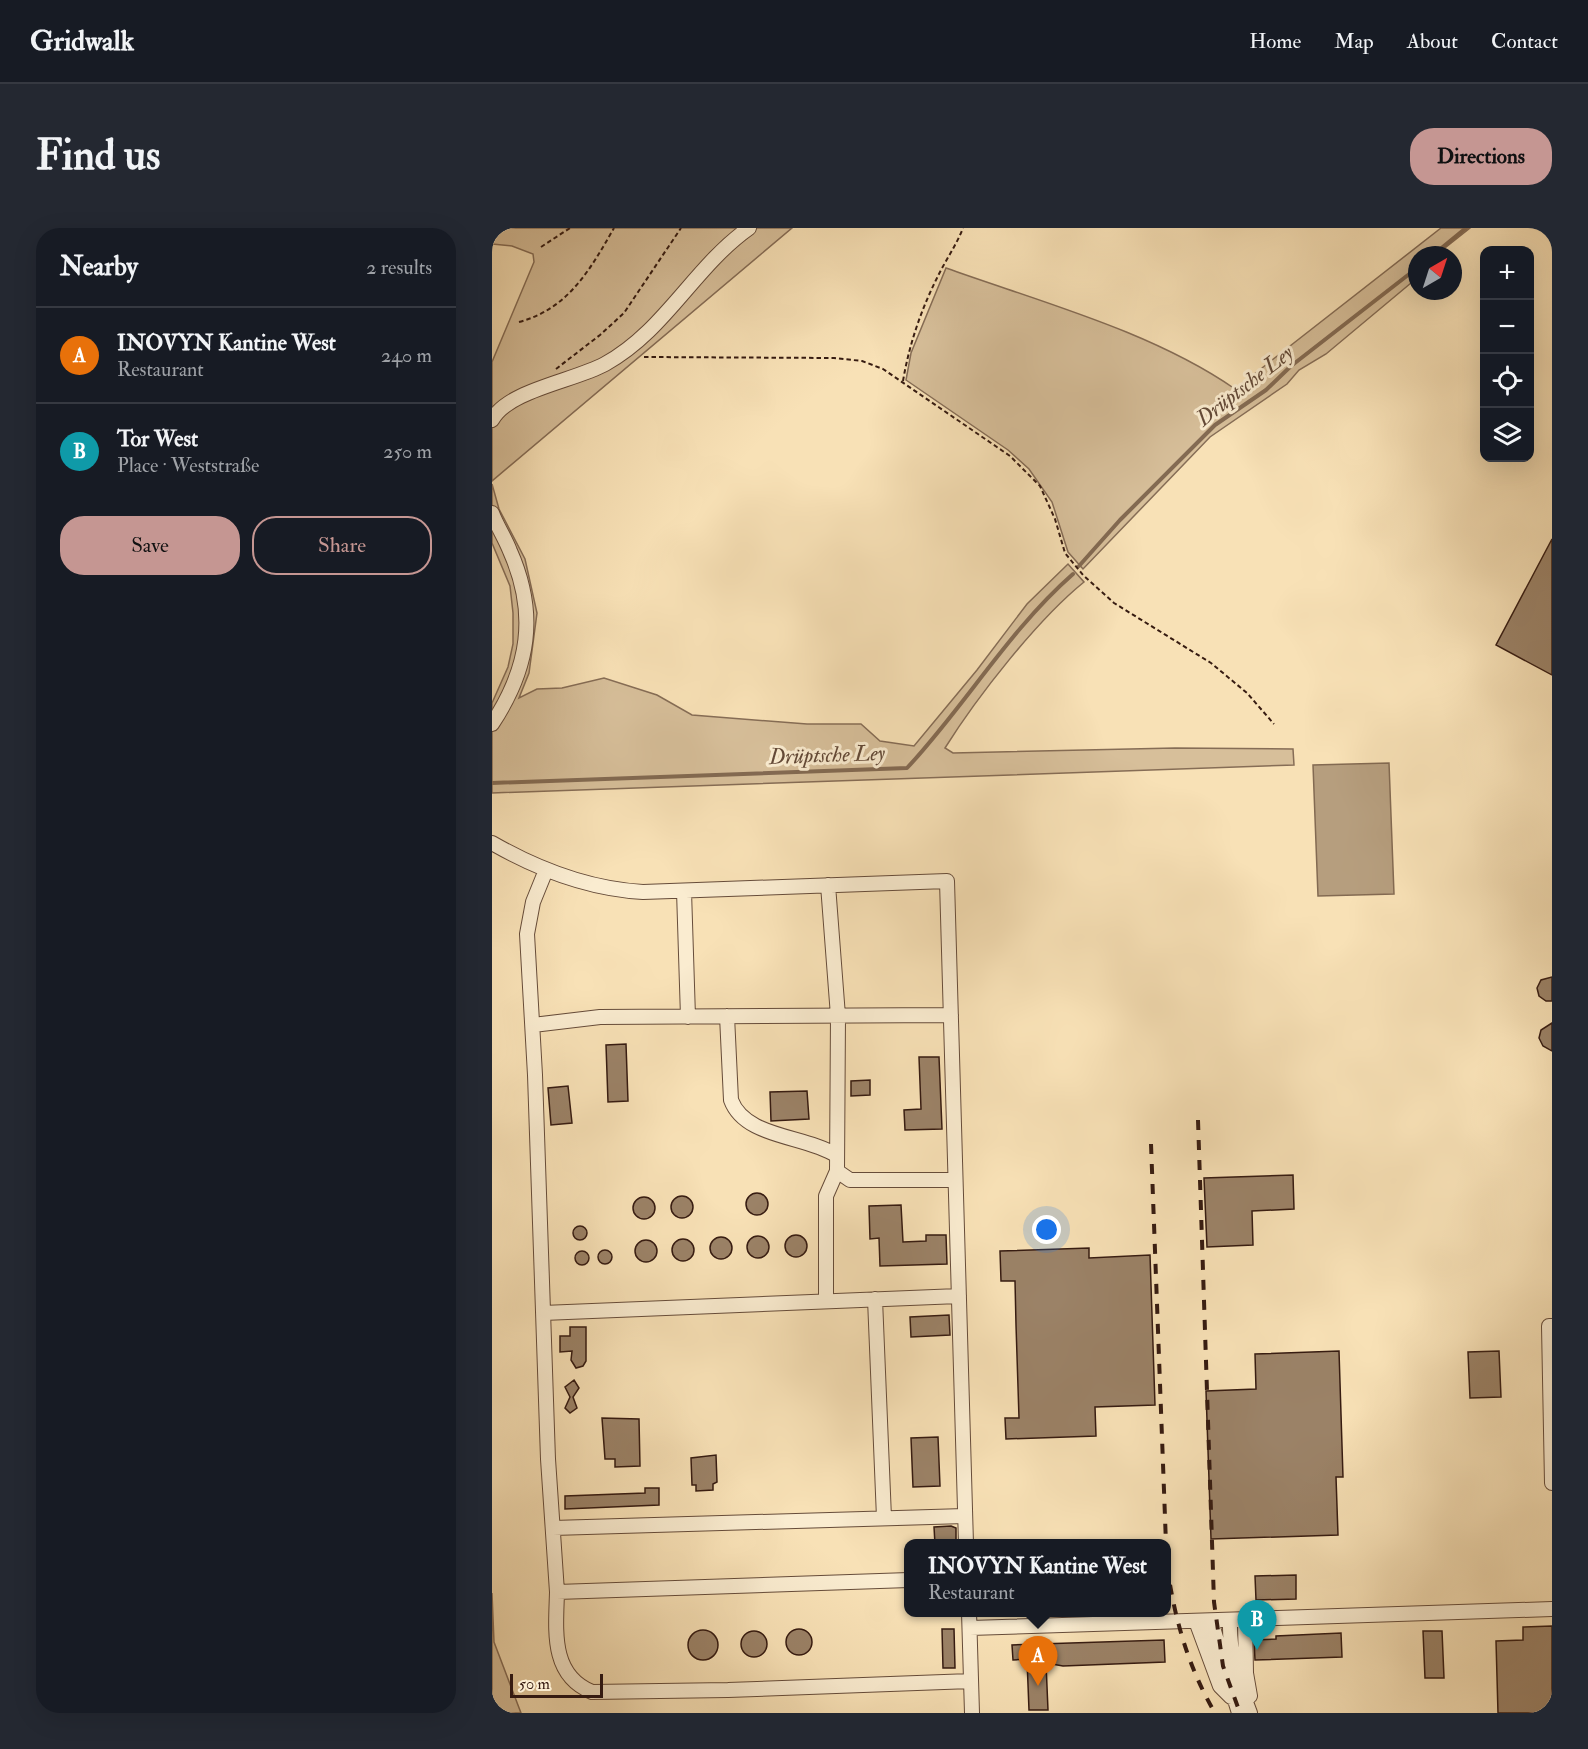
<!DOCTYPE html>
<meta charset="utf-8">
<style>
body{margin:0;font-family:"IM FELL Double Pica",serif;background:#242831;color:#f1f3f6}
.controls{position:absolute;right:18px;top:18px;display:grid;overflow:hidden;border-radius:12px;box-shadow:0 6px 24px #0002}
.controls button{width:54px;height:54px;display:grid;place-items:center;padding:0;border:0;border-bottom:2px solid #363941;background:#171b24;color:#f1f3f6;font:30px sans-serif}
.compass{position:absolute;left:916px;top:18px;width:54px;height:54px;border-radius:50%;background:#171b24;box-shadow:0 6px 24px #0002;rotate:39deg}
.scale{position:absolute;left:18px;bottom:15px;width:93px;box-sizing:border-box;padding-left:6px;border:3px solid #361b11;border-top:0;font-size:16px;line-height:21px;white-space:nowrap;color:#361b11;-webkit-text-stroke:4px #faecd0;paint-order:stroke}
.you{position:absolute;left:555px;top:1002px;width:21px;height:21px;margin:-15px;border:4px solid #fff;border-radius:50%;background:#1a73e8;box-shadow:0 0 0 9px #1a73e833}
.badge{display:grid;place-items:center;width:39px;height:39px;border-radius:50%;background:#c59692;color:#fff;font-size:20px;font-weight:700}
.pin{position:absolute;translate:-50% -50px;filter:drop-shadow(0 2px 3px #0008)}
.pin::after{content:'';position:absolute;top:32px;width:21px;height:18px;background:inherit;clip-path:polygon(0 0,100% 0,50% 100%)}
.popup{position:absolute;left:412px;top:1311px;width:267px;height:78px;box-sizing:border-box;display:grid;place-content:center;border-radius:12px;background:#171b24;filter:drop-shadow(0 2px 4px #0005);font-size:20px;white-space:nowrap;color:#9ea1a6}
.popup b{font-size:22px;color:#f1f3f6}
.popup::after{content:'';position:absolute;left:50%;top:100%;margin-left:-12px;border:12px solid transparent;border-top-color:#171b24}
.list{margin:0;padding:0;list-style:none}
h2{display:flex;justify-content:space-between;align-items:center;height:78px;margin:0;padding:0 24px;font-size:26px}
h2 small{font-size:20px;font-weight:400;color:#9ea1a6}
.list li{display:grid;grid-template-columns:39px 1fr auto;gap:18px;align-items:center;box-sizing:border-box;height:96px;padding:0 24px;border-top:2px solid #363941}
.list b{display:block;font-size:22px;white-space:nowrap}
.list p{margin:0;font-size:20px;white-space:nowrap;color:#9ea1a6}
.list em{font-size:20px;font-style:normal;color:#9ea1a6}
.actions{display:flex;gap:12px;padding:18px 24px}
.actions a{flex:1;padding:14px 0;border:2px solid #c59692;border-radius:24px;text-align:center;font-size:21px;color:#c59692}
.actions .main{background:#c59692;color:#111}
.icon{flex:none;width:33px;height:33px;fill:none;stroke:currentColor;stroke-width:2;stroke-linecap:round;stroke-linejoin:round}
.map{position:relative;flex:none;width:1060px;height:1485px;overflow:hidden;border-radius:24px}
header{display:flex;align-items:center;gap:36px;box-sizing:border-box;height:84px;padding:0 30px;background:#171b24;border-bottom:2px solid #363941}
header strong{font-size:28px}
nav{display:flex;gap:33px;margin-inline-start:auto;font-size:21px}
.intro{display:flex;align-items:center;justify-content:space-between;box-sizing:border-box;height:144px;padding:0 36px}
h1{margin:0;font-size:42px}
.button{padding:15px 27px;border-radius:24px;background:#c59692;color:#111;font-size:21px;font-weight:700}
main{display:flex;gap:36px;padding:0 36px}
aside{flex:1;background:#171b24;border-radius:24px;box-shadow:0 6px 24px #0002}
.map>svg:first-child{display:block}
.green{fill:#d7bf9a;stroke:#866d56;stroke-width:1.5}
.water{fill:#b69e7e;stroke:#836a52;stroke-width:1.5}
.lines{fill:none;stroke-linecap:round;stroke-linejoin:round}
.stream{stroke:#836a52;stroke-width:4}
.building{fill:#9b8267;stroke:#361b11;stroke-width:1.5}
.minor-casing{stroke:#664c3a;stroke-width:16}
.path{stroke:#361b11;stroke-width:2;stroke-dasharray:4.5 3;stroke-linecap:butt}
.minor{stroke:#faecd0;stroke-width:14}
.rail{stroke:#361b11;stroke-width:4;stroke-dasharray:10 10;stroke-linecap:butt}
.labels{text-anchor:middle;stroke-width:6;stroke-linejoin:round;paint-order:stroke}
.water-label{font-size:22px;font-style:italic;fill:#634937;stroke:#faecd0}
</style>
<header>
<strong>Gridwalk</strong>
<nav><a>Home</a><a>Map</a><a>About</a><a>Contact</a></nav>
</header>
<div class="intro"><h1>Find us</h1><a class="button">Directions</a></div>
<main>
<aside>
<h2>Nearby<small>2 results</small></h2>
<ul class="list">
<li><span class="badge" style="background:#e8710a">A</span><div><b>INOVYN Kantine West</b><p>Restaurant</p></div><em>240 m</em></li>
<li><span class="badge" style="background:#0f9aa8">B</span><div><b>Tor West</b><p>Place · Weststraße</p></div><em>250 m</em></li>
</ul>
<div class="actions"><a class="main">Save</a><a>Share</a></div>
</aside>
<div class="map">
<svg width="1060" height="1485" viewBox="0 0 1060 1485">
<rect width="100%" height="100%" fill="#f8e1b6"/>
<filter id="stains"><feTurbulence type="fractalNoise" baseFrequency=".00333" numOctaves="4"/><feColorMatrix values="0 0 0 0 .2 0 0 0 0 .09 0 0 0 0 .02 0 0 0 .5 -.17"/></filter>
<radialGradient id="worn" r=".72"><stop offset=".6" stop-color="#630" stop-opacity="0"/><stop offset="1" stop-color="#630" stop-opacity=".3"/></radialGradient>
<path class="green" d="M0,0H300L0,253V134L42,34L41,26L20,18L0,16Z
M949,0H978L944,27H925V50L834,126L807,142L795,156L718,209L591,341L576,324L560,274L537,241L516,222L414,152L419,125L454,40C549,74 661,104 743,161Z
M0,256L7,281L33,331L45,385L37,445L27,470L45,461L70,460L112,450L165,467L200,487L315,496H369L388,513L422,518L485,442L535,376L576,336L592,354C545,392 485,469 453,520L461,525L683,520L801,521L802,537L0,565V475L16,439L21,416V385L18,358L0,315Z
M0,1365L2,1414L29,1485H0Z"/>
<path class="water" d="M897,535L902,666L826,668L821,537Z"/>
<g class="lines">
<path class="stream" d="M941,27L974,0
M587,338L628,292L723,197L774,162L799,138L925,40
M0,555L415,540C473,478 517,402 581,346"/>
</g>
<path class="building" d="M1060,311V447L1004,417Z
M1060,749V773H1054L1047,768L1045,760L1049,752Z
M1060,795V823L1051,818L1047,810L1049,802Z
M134,816L136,873L116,874L114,817Z
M427,829H447L450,901L413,902L412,882L429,881Z
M378,852V867L359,868V853Z
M76,858L80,895L59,897L56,860Z
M315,863L317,891L279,893L278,864Z
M801,947L802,981L760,983L761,1017L715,1019L712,950Z
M254 976a11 11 0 1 1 22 0a11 11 0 1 1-22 0Z
M179 979a11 11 0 1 1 22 0a11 11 0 1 1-22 0Z
M141 980a11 11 0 1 1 22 0a11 11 0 1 1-22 0Z
M409,977L411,1014L434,1013V1007H454L455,1036L388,1038L387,1010L378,1011L377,978Z
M81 1005a7 7 0 1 1 14 0a7 7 0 1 1-14 0Z
M293 1018a11 11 0 1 1 22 0a11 11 0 1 1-22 0Z
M255 1019a11 11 0 1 1 22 0a11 11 0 1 1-22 0Z
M218 1020a11 11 0 1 1 22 0a11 11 0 1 1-22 0Z
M180 1022a11 11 0 1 1 22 0a11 11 0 1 1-22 0Z
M143 1023a11 11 0 1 1 22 0a11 11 0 1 1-22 0Z
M597,1020V1030L658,1027L663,1177L603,1179L604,1208L514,1211L513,1190H527L524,1097L523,1053H509L508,1023Z
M106 1029a7 7 0 1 1 14 0a7 7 0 1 1-14 0Z
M83 1030a7 7 0 1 1 14 0a7 7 0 1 1-14 0Z
M457,1087L458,1107L419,1109L418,1089Z
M78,1099H94V1133L91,1138L84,1140L79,1132L80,1123L68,1124V1108H78Z
M847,1123L851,1249H844L846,1307L719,1311L714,1163L764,1161L763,1126Z
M1007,1123L1009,1169L978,1170L976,1124Z
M82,1152L87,1160L81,1169L85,1180L78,1185L73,1180L78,1169L73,1159Z
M110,1190L147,1191L148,1238L123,1239V1231H113Z
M446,1209L448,1258L421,1259L419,1210Z
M224,1227L225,1254L221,1256V1262L204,1263V1257H200L199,1230Z
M153,1260H167V1277L73,1281V1268L153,1265Z
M459,1298L464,1300V1316H443L442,1299Z
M804,1347V1371L764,1372L763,1348Z
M1060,1398V1485H1006L1004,1413L1031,1412V1399Z
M450,1401H462L463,1440H451Z
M294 1414a13 13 0 1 1 26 0a13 13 0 1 1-26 0Z
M196 1417a15 15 0 1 1 30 0a15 15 0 1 1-30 0Z
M931,1403H950L952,1450H933Z
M249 1416a13 13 0 1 1 26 0a13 13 0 1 1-26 0Z
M849,1405L850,1429L763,1432L762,1412L784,1411V1408Z
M672,1412L673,1434L571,1438L554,1435L556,1482H537L535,1431L521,1432L520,1417Z"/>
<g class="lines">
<defs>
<path id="minor" d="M0,192C16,162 82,153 113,136C173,103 202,39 257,0
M0,285C5,298 13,310 18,323C46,386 37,440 0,496
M0,615C47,642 97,661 151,664L455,653L474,1316
M54,642L41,674L35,706L43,847L56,1231L65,1364L417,1352
M336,657L346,788L345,943L358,952H463
M192,663L196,789
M235,788L239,872C253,910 312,907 344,927
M41,797L108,789L459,787
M383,1071L392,1290
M334,1073V968L345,943
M51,1085L467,1068
M1060,1098H1057L1060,1255
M61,1300L473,1288
M65,1364C64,1402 58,1447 100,1464L236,1462L479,1453
M477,1384L480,1485
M753,1391L754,1445L758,1468
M738,1392C737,1426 746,1454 758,1485
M704,1393L728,1458L739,1469
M719,1393L747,1485
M478,1400L1060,1381"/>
</defs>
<use href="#minor" class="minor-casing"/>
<path class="path" d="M49,19L78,0
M27,94C76,81 98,42 122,0
M152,129L342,130L370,133L391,141L518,228L548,258L563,291L573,325L591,347L622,375L719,435L755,465L782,496
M64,141L108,107L132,85L189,0
M411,153C417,117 429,82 445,50C453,33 464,18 471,0"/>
<use href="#minor" class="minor"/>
<path class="rail" d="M706,892L722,1374L731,1438L748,1485
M659,916L674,1316
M675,1337C682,1389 696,1439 723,1485"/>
</g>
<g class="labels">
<g class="water-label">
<text transform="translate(752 157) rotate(-38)" y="8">Drüptsche Ley</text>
<text transform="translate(335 526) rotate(-2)" y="8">Drüptsche Ley</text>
</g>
</g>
<rect width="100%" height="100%" filter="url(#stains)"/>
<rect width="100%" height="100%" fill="url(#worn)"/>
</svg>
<div class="controls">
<button>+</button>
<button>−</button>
<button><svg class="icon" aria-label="locate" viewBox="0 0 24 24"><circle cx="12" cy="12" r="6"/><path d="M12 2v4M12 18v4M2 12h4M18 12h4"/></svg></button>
<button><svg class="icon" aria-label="layers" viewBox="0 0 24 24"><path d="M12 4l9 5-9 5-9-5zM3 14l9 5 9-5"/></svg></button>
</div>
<svg class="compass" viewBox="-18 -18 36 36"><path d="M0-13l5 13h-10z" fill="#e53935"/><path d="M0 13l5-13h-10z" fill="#9ea1a6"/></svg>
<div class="scale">50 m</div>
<div class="you"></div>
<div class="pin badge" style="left:546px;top:1458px;background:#e8710a">A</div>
<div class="popup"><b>INOVYN Kantine West</b>Restaurant</div>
<div class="pin badge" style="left:765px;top:1422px;background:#0f9aa8">B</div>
</div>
</main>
